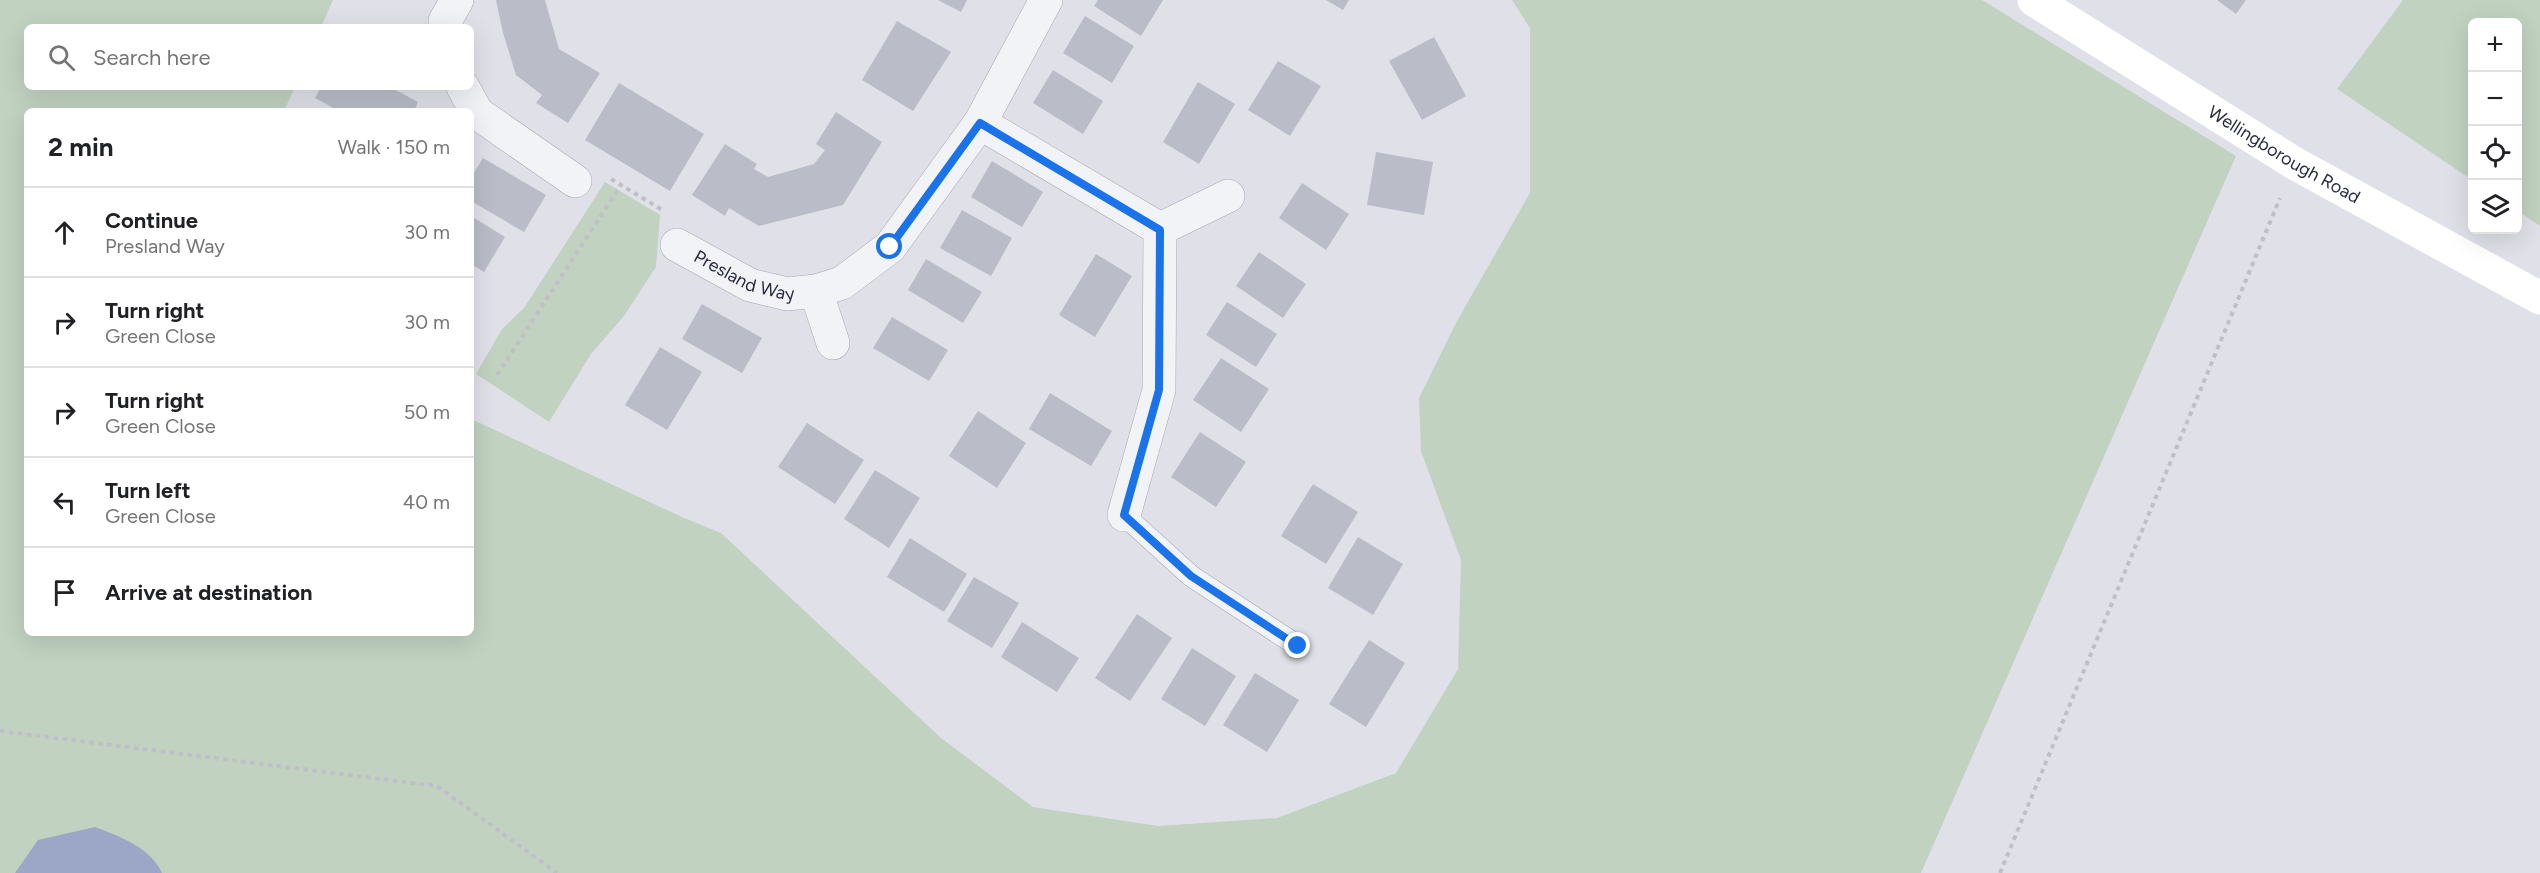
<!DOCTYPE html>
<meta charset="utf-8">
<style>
body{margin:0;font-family:Figtree,sans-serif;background:#f6f6f6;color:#202124}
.controls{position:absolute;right:18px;top:18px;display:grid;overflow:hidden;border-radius:9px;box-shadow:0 6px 24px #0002}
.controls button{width:54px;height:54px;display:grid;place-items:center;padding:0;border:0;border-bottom:2px solid #e0e0e0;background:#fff;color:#202124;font:30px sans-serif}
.stop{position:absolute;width:18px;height:18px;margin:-14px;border:4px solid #1a73e8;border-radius:50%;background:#fff}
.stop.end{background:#1a73e8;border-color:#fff;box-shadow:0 2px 6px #0008}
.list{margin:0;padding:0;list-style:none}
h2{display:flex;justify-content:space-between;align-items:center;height:78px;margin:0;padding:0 24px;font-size:26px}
h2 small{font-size:20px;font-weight:400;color:#757577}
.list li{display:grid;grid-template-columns:39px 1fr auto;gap:18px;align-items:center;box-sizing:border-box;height:90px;padding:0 24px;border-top:2px solid #e0e0e0}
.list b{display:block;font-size:22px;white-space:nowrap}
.list p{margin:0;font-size:20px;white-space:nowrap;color:#757577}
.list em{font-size:20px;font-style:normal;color:#757577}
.icon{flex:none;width:33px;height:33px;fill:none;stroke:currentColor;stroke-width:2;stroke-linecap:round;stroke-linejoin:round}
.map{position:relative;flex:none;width:2540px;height:873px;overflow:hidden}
.search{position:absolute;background:#fff;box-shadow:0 6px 24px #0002;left:24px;top:24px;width:450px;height:66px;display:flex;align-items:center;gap:15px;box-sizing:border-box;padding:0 21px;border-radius:9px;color:#757577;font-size:22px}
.panel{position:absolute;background:#fff;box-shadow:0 6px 24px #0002;left:24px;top:108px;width:450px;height:528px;border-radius:9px}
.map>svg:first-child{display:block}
.green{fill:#c1d2c1}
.water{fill:#9ca7c7}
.building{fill:#babcc8}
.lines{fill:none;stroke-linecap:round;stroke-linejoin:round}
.service-casing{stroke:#a5a7b2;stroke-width:22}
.minor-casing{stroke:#a5a7b2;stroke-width:34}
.path{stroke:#bebfc7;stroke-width:4;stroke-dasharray:4.5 4.5;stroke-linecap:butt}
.service{stroke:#f2f3f7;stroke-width:21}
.minor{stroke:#f2f3f7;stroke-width:33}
.secondary{stroke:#fff;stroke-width:33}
.route{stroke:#1a73e8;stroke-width:8}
.labels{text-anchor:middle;stroke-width:5;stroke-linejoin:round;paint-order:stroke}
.street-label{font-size:18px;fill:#292c3f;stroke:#eff0f6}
</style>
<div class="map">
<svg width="2540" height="873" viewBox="0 0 2540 873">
<rect width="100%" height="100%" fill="#e0e1e8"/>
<path class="green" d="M0,0H333L321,27H27V87H295L284,111H27V633H471V419L682,517L721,533L941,738L1033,807L1158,826L1277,818L1396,773L1458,669L1461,560L1421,451L1419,398L1457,321L1530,193V28L1512,0H1982L2236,156L1921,873H0Z
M2403,0H2540V226L2518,211V22H2472V180L2337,89Z
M605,182L660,215L656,267L624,316L591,354L549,422L476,374L502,329L524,308Z"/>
<path class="water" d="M95,827C119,836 151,848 162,873H15L38,840Z"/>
<path class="building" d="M496,0H545L559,49L600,73L568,123L536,103L542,95L516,75L503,33Z
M938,0H967L961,12Z
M1098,0H1163L1141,36L1094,6Z
M1326,0H1349L1343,10Z
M2217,0H2246L2236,14Z
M1085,16L1134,46L1112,83L1063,53Z
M897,21L951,52L913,111L862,80Z
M1434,37L1466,96L1422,120L1389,61Z
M1278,61L1321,86L1290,136L1248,110Z
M1053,70L1103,101L1083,134L1033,103Z
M1198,82L1235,104L1199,164L1163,142Z
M619,83L704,134L670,191L585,140Z
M321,87H390L418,102L414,111H339L315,98Z
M836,112L882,142L843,205L759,226L729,208L725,216L692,195L725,144L757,164L754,169L768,177L814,164L825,150L816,144Z
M1376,152L1433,162L1424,215L1367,205Z
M483,158L546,195L524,232L471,201V178Z
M992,161L1043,192L1022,227L971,197Z
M1302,183L1349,214L1326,250L1279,218Z
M962,210L1012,238L991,276L940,248Z
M471,216L505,237L484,272L471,264Z
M1259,252L1306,284L1283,318L1236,286Z
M1096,254L1132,276L1095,337L1059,315Z
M926,259L982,292L963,323L908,290Z
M1227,302L1277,334L1256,367L1206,335Z
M702,304L762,338L742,373L682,339Z
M892,317L948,350L929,381L873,348Z
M660,347L702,372L667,430L625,405Z
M1221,358L1269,389L1241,432L1193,400Z
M1050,393L1112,431L1091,466L1029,429Z
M978,411L1026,443L997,488L949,456Z
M807,423L864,460L835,504L778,467Z
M1200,432L1246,462L1216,507L1171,477Z
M875,470L920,498L889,548L844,519Z
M1313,484L1358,512L1326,564L1281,536Z
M1358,537L1403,564L1373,615L1328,588Z
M910,538L967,574L944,612L887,577Z
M974,577L1019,603L992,648L947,621Z
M1137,614L1172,638L1130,701L1095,678Z
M1022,622L1079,658L1057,692L1001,657Z
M1369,640L1405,663L1366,727L1329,704Z
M1192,648L1236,676L1205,726L1161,699Z
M1255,673L1299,700L1267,752L1223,725Z"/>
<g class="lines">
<defs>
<path id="service" d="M1124,515L1191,576L1298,646"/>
<g id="minor">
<path d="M446,27L445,21L457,0"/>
<path d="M463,87L477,113L575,181"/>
<path d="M980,123L1160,229L1159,390L1124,515"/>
<path d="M1160,229L1228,196"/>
<path id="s1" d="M677,245L750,285L787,294L816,291L842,283L890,247L980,123L1046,0"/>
<path d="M816,291L833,343"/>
</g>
</defs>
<use href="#service" class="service-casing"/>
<use href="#minor" class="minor-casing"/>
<path class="path" d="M611,179L664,211
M497,375L621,185
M0,731L437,786L557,873
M2000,873L2280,198"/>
<use href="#service" class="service"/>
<use href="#minor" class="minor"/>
<path class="secondary" id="s2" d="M2034,0L2294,163L2540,298"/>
</g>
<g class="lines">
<path class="route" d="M890,247L980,123L1160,230L1159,390L1124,515L1191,576L1298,646"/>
</g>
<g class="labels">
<g class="street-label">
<text dy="6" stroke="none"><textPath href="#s2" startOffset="294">Wellingborough Road</textPath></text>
<text dy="6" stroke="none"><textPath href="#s1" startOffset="75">Presland Way</textPath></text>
</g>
</g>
</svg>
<div class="controls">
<button>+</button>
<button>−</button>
<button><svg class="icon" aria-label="locate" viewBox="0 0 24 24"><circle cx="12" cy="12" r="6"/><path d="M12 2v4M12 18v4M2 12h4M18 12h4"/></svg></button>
<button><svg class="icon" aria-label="layers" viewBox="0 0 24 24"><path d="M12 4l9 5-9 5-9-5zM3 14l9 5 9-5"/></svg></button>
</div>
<div class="stop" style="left:890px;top:247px"></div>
<div class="stop end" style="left:1298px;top:646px"></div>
<div class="search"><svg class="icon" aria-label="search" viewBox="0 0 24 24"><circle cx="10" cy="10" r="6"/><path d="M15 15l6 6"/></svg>Search here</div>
<section class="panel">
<h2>2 min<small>Walk · 150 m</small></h2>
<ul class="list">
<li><svg class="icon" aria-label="ahead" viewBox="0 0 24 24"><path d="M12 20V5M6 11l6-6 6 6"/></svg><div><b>Continue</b><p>Presland Way</p></div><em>30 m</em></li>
<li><svg class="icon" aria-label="right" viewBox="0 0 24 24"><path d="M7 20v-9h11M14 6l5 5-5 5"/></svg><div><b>Turn right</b><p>Green Close</p></div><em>30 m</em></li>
<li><svg class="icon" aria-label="right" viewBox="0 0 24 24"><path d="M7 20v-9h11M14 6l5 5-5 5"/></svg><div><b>Turn right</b><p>Green Close</p></div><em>50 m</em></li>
<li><svg class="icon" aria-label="left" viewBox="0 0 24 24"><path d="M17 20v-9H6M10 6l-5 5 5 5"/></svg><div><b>Turn left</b><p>Green Close</p></div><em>40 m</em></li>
<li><svg class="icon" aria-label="arrive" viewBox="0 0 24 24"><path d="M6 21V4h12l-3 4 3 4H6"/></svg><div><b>Arrive at destination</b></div></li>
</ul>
</section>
</div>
